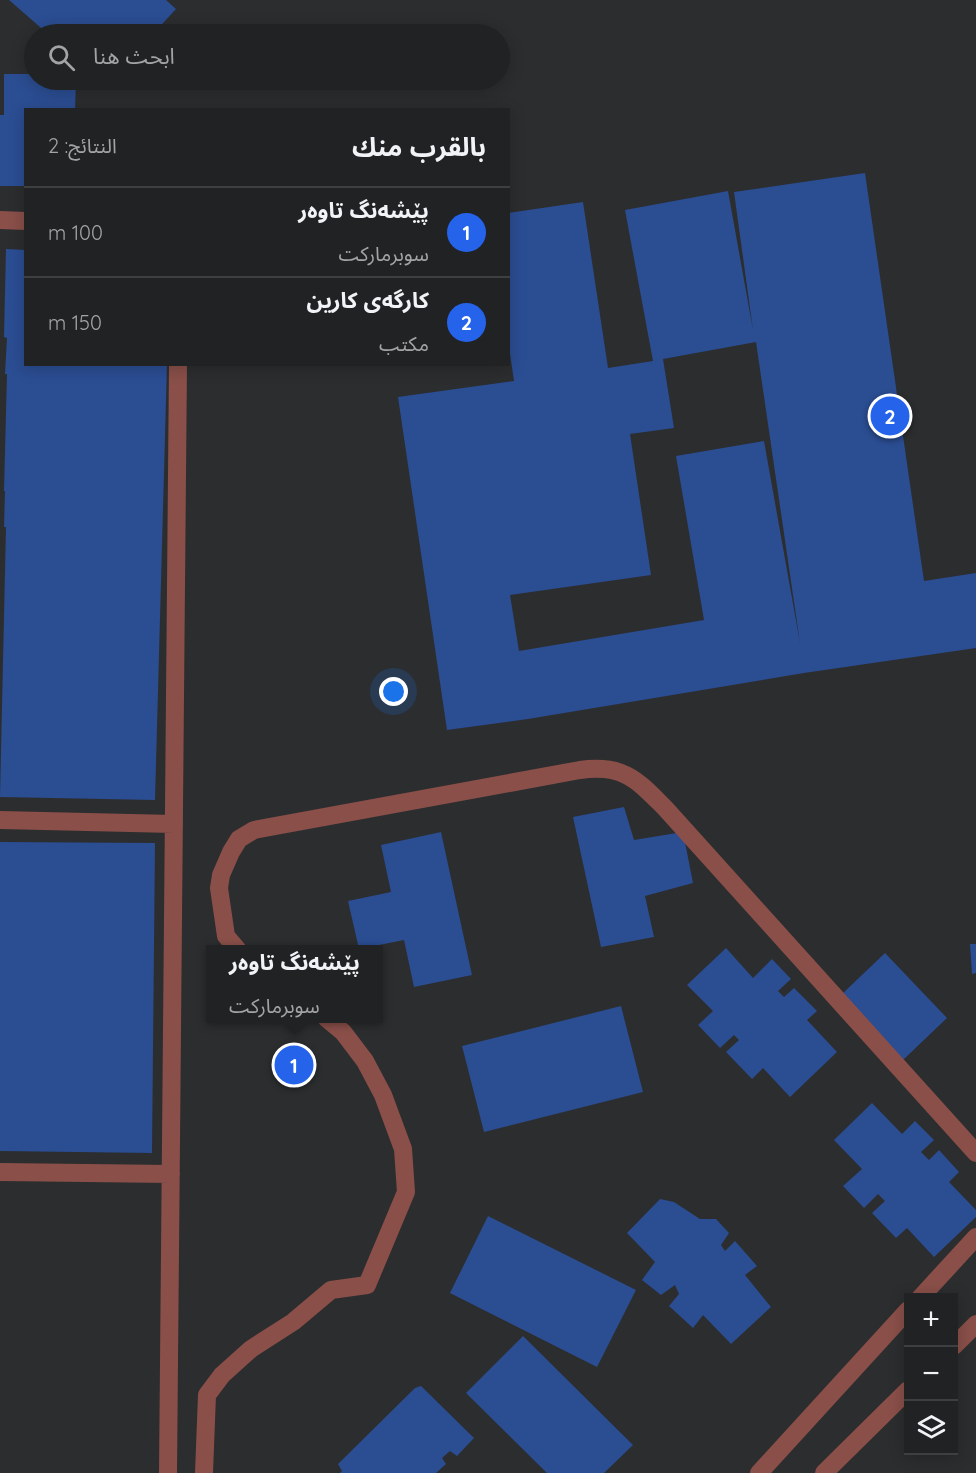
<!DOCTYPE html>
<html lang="ar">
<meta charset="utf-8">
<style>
body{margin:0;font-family:Quicksand,"Noto Sans Arabic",sans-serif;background:#292a2b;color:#f1f3f6;direction:rtl}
.controls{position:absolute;right:18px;bottom:18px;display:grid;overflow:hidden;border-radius:0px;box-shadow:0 3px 15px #0003}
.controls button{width:54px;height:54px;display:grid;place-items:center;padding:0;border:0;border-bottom:2px solid #3e3f41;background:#212223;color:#f1f3f6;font:30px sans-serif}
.you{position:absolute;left:394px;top:692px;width:21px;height:21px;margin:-15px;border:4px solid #fff;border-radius:50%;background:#1a73e8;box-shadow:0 0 0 9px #1a73e833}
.badge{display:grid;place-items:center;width:39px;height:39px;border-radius:50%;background:#2563eb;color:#fff;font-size:20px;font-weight:700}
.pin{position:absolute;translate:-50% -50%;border:3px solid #fff;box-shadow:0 2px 6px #0006}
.popup{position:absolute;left:206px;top:945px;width:177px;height:78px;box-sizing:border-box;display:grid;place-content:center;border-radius:0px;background:#212223;filter:drop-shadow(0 2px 4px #0005);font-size:20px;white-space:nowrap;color:#a2a4a6}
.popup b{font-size:22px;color:#f1f3f6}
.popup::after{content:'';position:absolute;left:50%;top:100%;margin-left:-12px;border:12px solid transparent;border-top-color:#212223}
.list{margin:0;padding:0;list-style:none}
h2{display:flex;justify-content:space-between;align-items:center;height:78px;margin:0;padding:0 24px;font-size:26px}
h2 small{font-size:20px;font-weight:400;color:#a2a4a6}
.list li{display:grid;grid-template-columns:39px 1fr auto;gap:18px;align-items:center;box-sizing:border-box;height:90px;padding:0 24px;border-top:2px solid #3e3f41}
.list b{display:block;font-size:22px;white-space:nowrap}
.list p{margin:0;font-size:20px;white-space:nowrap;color:#a2a4a6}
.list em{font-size:20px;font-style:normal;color:#a2a4a6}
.icon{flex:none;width:33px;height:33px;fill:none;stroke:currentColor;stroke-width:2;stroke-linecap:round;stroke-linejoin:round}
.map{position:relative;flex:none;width:976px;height:1473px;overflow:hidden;direction:ltr}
.search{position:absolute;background:#212223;box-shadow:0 3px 15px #0003;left:24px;top:24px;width:486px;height:66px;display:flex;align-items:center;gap:15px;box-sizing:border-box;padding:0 21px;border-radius:33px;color:#a2a4a6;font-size:22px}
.panel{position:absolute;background:#212223;box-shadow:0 3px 15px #0003;left:24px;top:108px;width:486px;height:258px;border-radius:0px;direction:rtl}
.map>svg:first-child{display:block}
.building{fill:#2b4d92;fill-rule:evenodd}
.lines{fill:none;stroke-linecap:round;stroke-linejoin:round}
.minor{stroke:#8a4f49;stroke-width:18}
.tertiary{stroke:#8a4f49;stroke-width:18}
</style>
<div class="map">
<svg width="976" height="1473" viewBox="0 0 976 1473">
<rect width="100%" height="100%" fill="#2c2d2f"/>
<path class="building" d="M9,0H166L176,9L153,34H48Z
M4,74H34V80H76L75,110H26V186H0V115H4Z
M99,80H113L107,87Z
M865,173L924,581L976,573V648L804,673L528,719L447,730L398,397L514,381L508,340V213L583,202L608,368L653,361L625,210L728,191L753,330L734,192ZM756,342L800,643L764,441L676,456L704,620L519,651L510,595L651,575L630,434L674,428L663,359Z
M6,249L26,250V364H167L155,800L0,797L6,527H4L5,491H4L7,374H5L7,338L4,337Z
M624,807L634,840L683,832L693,883L645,896L654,937L601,947L573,817Z
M441,832L472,975L414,987L404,940L359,949L348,901L391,892L381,845Z
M0,842L155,843L152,1153L0,1151Z
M970,944H976V973L972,974Z
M726,948L753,978L772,959L791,979L778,991L784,997L794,988L817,1011L807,1020L837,1052L790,1097L763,1068L752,1079L726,1052L739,1040L734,1035L720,1048L698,1025L713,1011L687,985Z
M885,953L947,1018L903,1060L841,995Z
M621,1006L643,1092L484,1132L462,1046Z
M872,1103L902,1134L915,1121L934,1140L921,1152L929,1160L939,1150L959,1172L949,1182L976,1210V1217L934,1257L907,1228L896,1238L872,1213L885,1201L878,1194L864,1208L843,1186L862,1169L834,1140Z
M660,1199L674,1202L700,1219H716L729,1233L721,1245L725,1251L735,1241L757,1266L745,1275L771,1307L731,1344L703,1315L693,1328L669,1306L679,1294L675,1285L661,1295L642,1280L655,1262L627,1233Z
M488,1216L636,1290L597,1367L450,1293Z
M523,1336L633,1445L604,1473H547L466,1393Z
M421,1386L474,1438L457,1456L450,1451L442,1458L446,1464L436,1473H340L342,1471L338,1464L415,1388Z"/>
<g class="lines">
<path class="minor" d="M0,220L26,221
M0,820L174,824
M238,950L226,936L219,888L221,875L231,852L239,839L254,830L580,770C624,764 637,780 665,808L976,1153
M0,1172L171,1174
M920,1298L976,1237
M168,1473L178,364
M204,1473L207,1395L222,1375L251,1349L293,1322L331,1290L367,1285L406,1192L403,1149L383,1095L365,1061L343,1032L326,1018
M759,1473L908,1310"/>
<path class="tertiary" d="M954,1346L976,1324
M824,1473L908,1390"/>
</g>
</svg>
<div class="controls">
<button>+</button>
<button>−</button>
<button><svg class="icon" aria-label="layers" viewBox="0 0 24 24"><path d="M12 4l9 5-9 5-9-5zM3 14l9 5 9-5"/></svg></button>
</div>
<div class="you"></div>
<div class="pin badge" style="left:294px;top:1065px">1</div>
<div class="popup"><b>پێشەنگ تاوەر</b>سوبرماركت</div>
<div class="pin badge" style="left:890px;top:416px">2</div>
<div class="search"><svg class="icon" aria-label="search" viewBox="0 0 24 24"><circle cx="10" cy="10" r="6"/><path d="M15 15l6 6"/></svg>ابحث هنا</div>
<section class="panel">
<h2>بالقرب منك<small>النتائج: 2</small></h2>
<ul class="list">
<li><span class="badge">1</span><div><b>پێشەنگ تاوەر</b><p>سوبرماركت</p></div><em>100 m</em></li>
<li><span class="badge">2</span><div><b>کارگەی کارین</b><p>مكتب</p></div><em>150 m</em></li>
</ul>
</section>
</div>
